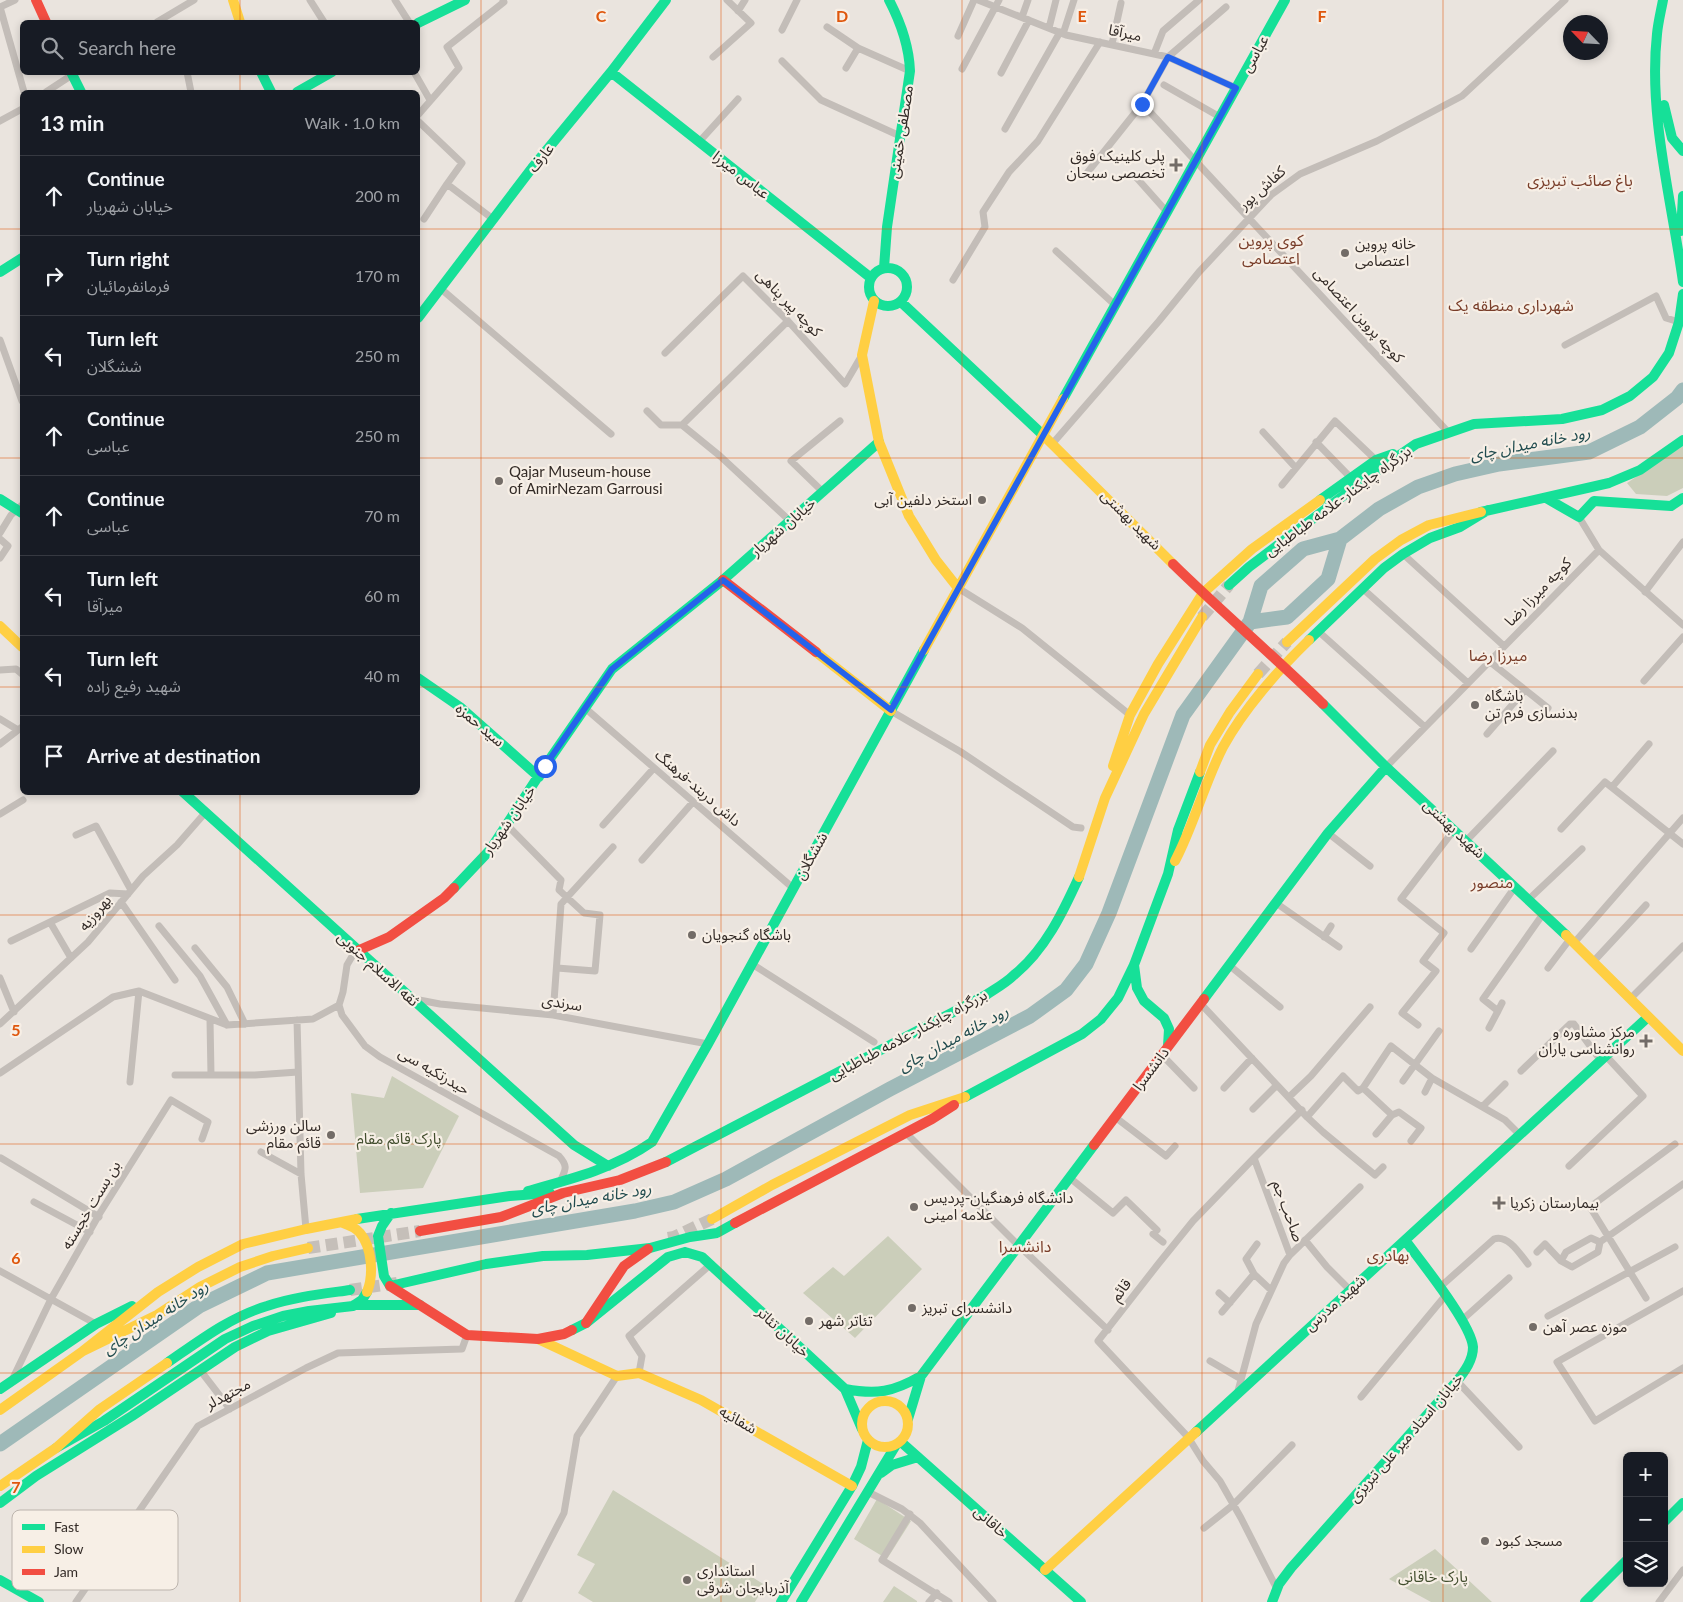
<!DOCTYPE html>
<meta charset="utf-8">
<style>
body{margin:0;font-family:Lato,"Noto Sans Arabic",sans-serif;background:#242831;color:#f1f3f6}
.controls{position:absolute;right:15px;bottom:15px;display:grid;overflow:hidden;border-radius:8px;box-shadow:0 2px 8px #0003}
.controls button{width:45px;height:45px;display:grid;place-items:center;padding:0;border:0;border-bottom:1px solid #363941;background:#171b24;color:#f1f3f6;font:25px sans-serif}
.compass{position:absolute;left:1563px;top:15px;width:45px;height:45px;border-radius:50%;background:#171b24;box-shadow:0 2px 8px #0003;rotate:295deg}
.stop{position:absolute;width:15px;height:15px;margin:-11px;border:4px solid #2563eb;border-radius:50%;background:#fff}
.stop.end{background:#2563eb;border-color:#fff;box-shadow:0 1px 5px #0008}
.list{margin:0;padding:0;list-style:none}
h2{display:flex;justify-content:space-between;align-items:center;height:65px;margin:0;padding:0 20px;font-size:21px}
h2 small{font-size:16px;font-weight:400;color:#9ea1a6}
.list li{display:grid;grid-template-columns:32px 1fr auto;gap:15px;align-items:center;box-sizing:border-box;height:80px;padding:0 20px;border-top:1px solid #363941}
.list b{display:block;font-size:19px;white-space:nowrap}
.list p{margin:0;font-size:16px;white-space:nowrap;color:#9ea1a6}
.list em{font-size:16px;font-style:normal;color:#9ea1a6}
.icon{flex:none;width:28px;height:28px;fill:none;stroke:currentColor;stroke-width:2;stroke-linecap:round;stroke-linejoin:round}
.map{position:relative;flex:none;width:1683px;height:1602px;overflow:hidden}
.search{position:absolute;background:#171b24;box-shadow:0 2px 8px #0003;left:20px;top:20px;width:400px;height:55px;display:flex;align-items:center;gap:12px;box-sizing:border-box;padding:0 18px;border-radius:8px;color:#9ea1a6;font-size:19px}
.panel{position:absolute;background:#171b24;box-shadow:0 2px 8px #0003;left:20px;top:90px;width:400px;height:705px;border-radius:8px}
.map>svg:first-child{display:block}
.green{fill:#cbceba}
.lines{fill:none;stroke-linecap:round;stroke-linejoin:round}
.river{stroke:#9eb9b8;stroke-width:15}
.highway-tunnel{stroke:#c5bfb9;stroke-width:12;stroke-dasharray:12 6;stroke-linecap:butt}
.street{stroke:#c3bdb8;stroke-width:7}
.fast{stroke:#16e098;stroke-width:10}
.slow{stroke:#ffcf43;stroke-width:10}
.jam{stroke:#f24e42;stroke-width:10}
.route{stroke:#2563eb;stroke-width:6}
.grid{fill:none;stroke:#df570d;stroke-width:1;stroke-opacity:0.55}
.poi-dot{fill:#736c67;stroke:#f7efe6;stroke-width:2}
.labels{text-anchor:middle;stroke-width:4.5;stroke-linejoin:round;paint-order:stroke}
.street-label{font-size:15px;fill:#332b27;stroke:#f7efe6}
.poi-label{font-size:15px;fill:#332b27;stroke:#f7efe6;text-anchor:start}
.park-label{font-size:15px;fill:#424e2e;stroke:#f7efe6}
.neighbourhood-label{font-size:16px;fill:#793d29;stroke:#f7efe6}
.water-label{font-size:16px;font-style:italic;fill:#214c4f;stroke:#f7efe6}
.key{fill:#f7efe6;stroke:#bcb4ad;stroke-width:1}
.key-label{font-size:14px;fill:#332b27}
.grid-label{font-size:16px;text-anchor:middle;font-weight:bold;fill:#df570d;stroke:#f7efe6;stroke-width:4.5;stroke-linejoin:round;paint-order:stroke}
</style>
<div class="map">
<svg width="1683" height="1602" viewBox="0 0 1683 1602">
<rect width="100%" height="100%" fill="#eae4de"/>
<path class="green" d="M1683,446V488L1667,496L1636,494L1627,483Z
M392,1076L459,1116L423,1188L360,1193L351,1093L384,1098Z
M888,1236L922,1269L855,1338L803,1293L833,1267L844,1276Z
M613,1490L765,1585L755,1602H593L578,1593L595,1564L577,1555Z
M877,1499L911,1521L887,1559L854,1539Z
M1435,1549L1492,1602H1431L1389,1579Z
M894,1586L917,1601V1602H883Z"/>
<g class="lines">
<path class="river" d="M1250,622L1261,586L1303,549L1340,539
M0,1444L199,1306L267,1273L635,1211L674,1202L726,1179L890,1089L1030,1016L1066,990L1086,964L1109,913L1183,715L1250,622L1287,617L1328,579L1340,539L1379,509L1418,487L1455,474L1499,464L1589,452L1640,427L1677,398L1683,390"/>
<path class="highway-tunnel" d="M1202,617L1229,585
M1258,674L1287,642
M668,1238L674,1237L712,1219
M308,1248L420,1231
M350,1290L397,1283"/>
<path class="street" d="M15,0L0,7L24,92
M310,0L324,22
M395,0L409,22
M978,0L1066,35L1168,57L1236,88
M738,11L745,0
M1022,17L1028,0
M157,22L194,0
M827,27L858,48
M1049,28L1056,0
M782,30L797,0
M1063,34L1074,0
M958,36L974,0
M1112,44L1121,3
M1154,54L1163,31L1199,0
M713,57L751,23L727,0
M782,61L821,100L900,136
M846,68L858,48L910,71
M962,69L999,0
M187,72L191,92
M414,72L430,100
M1001,73L1029,20
M1164,85L1220,117
M46,92L75,73
M1149,111L1448,432
M418,115L459,68L447,47L504,2L503,0
M0,121L22,109
M418,121L462,163L447,184L493,219
M1005,129L1060,32
M699,142L738,99
M1087,173L1142,104L1168,57L1226,7
M1135,176L1167,212
M424,219L447,184
M1056,251L1115,305
M953,280L985,227L983,212L1009,172L1038,141L1100,42
M440,288L611,434
M0,340L22,401
M1565,345L1656,296L1666,318L1679,322
M665,353L743,276L788,321L845,384L862,355
M647,411L661,425H682L720,456L790,521
M682,425L788,321
M1263,432L1296,468
M1316,442L1351,478
M1053,443L1159,321L1199,272L1271,195L1300,174L1377,141L1462,96L1565,0
M1282,485L1335,421L1376,460
M823,492L791,461L840,421
M1579,517L1599,550L1683,625
M0,533L11,515L22,505
M0,539L8,546L0,558
M1403,554L1504,646
M958,588L1022,628L1130,715
M1362,588L1468,683
M1645,592L1683,542
M1318,631L1425,727
M1489,661L1548,708
M0,670L16,669L22,674
M1644,681L1683,637
M585,708L793,888
M891,711L961,752L1073,827L1081,828
M0,719L18,730
M1487,734L1525,690
M0,744L22,727
M1386,767L1599,550
M1612,787L1649,744
M0,814L23,800
M507,825L561,880L559,890L584,913L600,915L595,971L557,968
M603,825L654,768
M1561,829L1605,782L1683,844
M1328,833L1370,866
M76,835L96,826L131,890
M1466,841L1553,751
M642,860L693,802
M1528,900L1582,849
M121,902L175,980
M1276,903L1339,947
M50,922L71,958
M159,926L200,976L227,1025
M1324,937L1331,926
M11,941L110,893L128,894
M1574,943L1683,818
M195,948L227,987L245,1024
M1471,949L1515,887
M357,951L354,953L347,965L343,992L339,1005L342,1015L365,1046L380,1057L454,1098L559,1156C569,1167 565,1170 560,1182
M1593,962L1646,905
M752,964L874,1042
M1229,965L1280,1007
M1548,968L1570,939
M0,978L14,1012
M139,991L227,1025L313,1019L339,1005
M414,999L440,1004L553,1015L708,1044
M1630,999L1683,946
M1200,1003L1307,1117L1323,1132L1375,1175L1383,1167
M1498,1011L1502,1003
M553,1015L561,904L613,847
M210,1020L211,1075
M297,1020L301,1174L306,1229
M0,1024L88,942L143,876L177,845L205,813
M1418,1025L1402,1013L1436,971L1423,961L1444,933L1401,899L1454,830
M1489,1028L1498,1011L1483,999L1543,914
M1162,1055L1194,1088
M1521,1071L1570,1024H1574L1601,1061
M0,1073L113,997L139,991
M175,1075H255L298,1072
M1403,1081L1439,1031
M130,1082L139,991
M1224,1088L1252,1058
M1363,1088L1391,1046L1432,1078L1505,1120L1520,1135
M1425,1092L1432,1078
M1289,1097L1311,1076L1370,1007
M1483,1106L1505,1084
M1253,1109L1277,1085
M1115,1117L1166,1156L1175,1146
M1307,1117L1343,1076L1358,1091L1363,1088L1392,1115L1399,1112L1421,1128L1411,1141
M906,1133L1019,1246L1108,1330
M1376,1134L1392,1115
M261,1152L301,1174
M1,1158L99,1217
M1254,1158L1193,1221L1159,1263L1098,1341L1188,1437L1203,1461L1220,1481L1241,1518L1277,1589
M1569,1166L1643,1096L1606,1056
M1070,1178L1113,1213L1126,1200L1157,1230L1153,1234L1163,1242
M34,1202L90,1232
M1305,1240L1327,1267L1350,1290
M1257,1244L1246,1259L1254,1274L1271,1290
M1537,1252L1545,1244L1561,1261L1572,1267L1598,1252L1600,1242
M1290,1255L1360,1187
M1561,1261L1566,1252L1591,1238L1600,1242L1683,1184
M0,1271L96,1324
M1439,1288L1494,1239C1508,1234 1520,1254 1528,1264
M1683,1291L1557,1362L1595,1421L1683,1368
M1219,1293L1230,1303
M1646,1298L1590,1207L1675,1144
M1222,1312L1254,1274
M1548,1316L1675,1247
M1462,1320L1509,1278
M1210,1361L1241,1379
M200,1370L230,1409
M639,1373L642,1356L629,1336L710,1265
M13,1378L51,1299L100,1213L171,1100L208,1122L202,1139
M1457,1381L1519,1447
M1238,1391L1256,1324L1284,1263L1290,1255L1254,1158L1302,1110
M1361,1397L1445,1296
M868,1492L902,1509L920,1523L993,1602
M910,1514L882,1560L949,1602
M1204,1528L1233,1505L1292,1445
M76,1602L198,1426L306,1368L338,1353L462,1349L467,1335
M518,1602L564,1513L577,1436L617,1376
M929,1602L937,1593
M1659,1602L1683,1570"/>
<path class="fast" d="M1663,0C1661,11 1658,23 1657,34C1648,115 1672,202 1683,282
M418,23L465,0
M71,72L81,92
M261,72L271,92
M611,72L871,278
M297,92L332,72
M1664,105L1672,138L1683,151
M1681,231L1683,196
M869 287a19 19 0 1 1 38 0a19 19 0 1 1-38 0Z
M884,268L887,227L910,71C909,45 901,23 889,0
M0,272L22,258
M901,302L1043,435
M418,318L532,168L611,72L666,0
M1063,399L1285,0
M1546,498L1579,517L1594,501L1671,506L1683,498
M0,499L22,513
M1320,500L1376,460L1393,454
M1481,512L1609,483L1640,470L1683,440
M1229,585L1249,567L1372,474L1416,444L1474,424L1562,419L1602,410L1630,396L1653,377L1669,353L1679,322L1683,294
M1309,640L1384,568L1403,554L1430,538L1460,527L1488,510
M418,678L460,707L539,777
M1323,704L1386,767L1566,935
M183,792L574,1145L608,1166
M454,888L490,850L545,766L612,669L723,580L879,442
M1134,965L1137,988L1144,1001L1164,1018L1169,1029L1168,1046
M1204,999L1328,833L1386,767
M965,1097L1082,1034L1101,1019L1118,998L1134,965L1168,874L1178,830L1200,772
M666,1162L986,995C995,989 1006,983 1014,975C1045,950 1063,912 1079,877
M528,1191C572,1179 615,1168 652,1142L708,1044L924,650
M391,1213L382,1226L378,1236L384,1276L390,1286L486,1264L543,1256L587,1255L650,1248L690,1237L717,1233L735,1223
M357,1219L510,1196L550,1193
M685,1252L702,1257L845,1389L862,1429
M354,1305H420
M572,1330L586,1323L668,1257L685,1252
M167,1363C199,1341 230,1317 267,1306C294,1297 322,1294 350,1290
M0,1389L96,1324L132,1306
M845,1389C877,1395 893,1392 921,1376
M908,1419L921,1376L1094,1145
M1196,1432L1648,1017
M901,1442L1081,1602
M56,1448L104,1421L225,1339L253,1326L283,1316L309,1311L353,1306L362,1300L367,1292
M881,1473L892,1465L918,1457
M0,1503L36,1476L132,1416L235,1347L268,1331L331,1313
M1664,1522L1683,1503
M0,1580L39,1602
M781,1602L852,1486L861,1467L868,1440
M801,1602L896,1445
M1272,1602L1279,1584L1291,1568L1457,1381C1465,1371 1473,1360 1473,1347C1471,1323 1421,1262 1405,1240
M1585,1602L1627,1560"/>
<path class="slow" d="M233,0L240,22
M874,301L862,355L879,442L909,516L936,560L958,588
M1043,435L1173,564
M0,626L22,647
M1287,642L1375,559L1401,540L1429,525L1481,512
M924,650L1063,399
M816,652L891,711
M1113,766L1130,715L1158,664L1203,593L1252,549L1320,500
M1200,772L1210,745L1230,712L1258,674
M1175,861C1194,825 1204,784 1223,747C1243,710 1279,669 1309,640
M1079,877L1105,798L1144,714L1202,617
M1566,935L1683,1051
M712,1219L772,1185L910,1115L965,1097
M343,1223C349,1225 356,1228 360,1233C372,1247 374,1275 367,1292
M538,1339L617,1376L639,1373L701,1400L852,1486
M83,1351L158,1292L198,1267L243,1244L306,1229L357,1219
M862 1424a23 23 0 1 1 46 0a23 23 0 1 1-46 0Z
M0,1410L83,1351L157,1315L200,1287L240,1267L273,1256L308,1248
M0,1486L56,1448L100,1409L167,1363
M1045,1570L1196,1432"/>
<path class="jam" d="M36,0L46,22
M1173,564C1222,612 1274,656 1323,704
M723,580L816,652
M357,951L389,937L444,898L454,888
M1094,1145L1204,999
M735,1223L932,1119L954,1105
M420,1231L501,1217L563,1193L620,1180L666,1162
M390,1286L467,1335L538,1339L564,1334L572,1330
M586,1323L624,1266L648,1249"/>
</g>
<g class="lines">
<path class="route" d="M545,766L612,669L723,580L891,710L1236,88L1168,57L1142,104"/>
</g>
<path class="grid" d="M240,0V22M481,0V1602M721,0V1602M962,0V1602M1202,0V1602M1443,0V1602M240,72V92M0,229H22M418,229H1683M0,458H22M418,458H1683M0,687H22M418,687H1683M240,792V1602M0,915H1683M0,1144H1683M0,1373H1683"/>
<g class="poi-dot">
<path d="M1173.5 157.5h5v5h5v5h-5v5h-5v-5h-5v-5h5z"/>
<circle cx="1345" cy="253" r="5"/>
<circle cx="499" cy="481" r="5"/>
<circle cx="982" cy="500" r="5"/>
<circle cx="1475" cy="705" r="5"/>
<circle cx="692" cy="935" r="5"/>
<path d="M1643.5 1033.5h5v5h5v5h-5v5h-5v-5h-5v-5h5z"/>
<circle cx="331" cy="1135" r="5"/>
<path d="M1496.5 1195.5h5v5h5v5h-5v5h-5v-5h-5v-5h5z"/>
<circle cx="914" cy="1207" r="5"/>
<circle cx="912" cy="1308" r="5"/>
<circle cx="809" cy="1321" r="5"/>
<circle cx="1533" cy="1327" r="5"/>
<circle cx="1485" cy="1541" r="5"/>
<circle cx="687" cy="1580" r="5"/>
</g>
<g class="labels">
<g class="street-label">
<text transform="translate(1125 33) rotate(12)" y="5">میرآقا</text>
<text transform="translate(1255 54) rotate(-61)" y="5">عباسی</text>
<text transform="translate(901 132) rotate(-81)" y="5">مصطفی خمینی</text>
<text transform="translate(541 158) rotate(-51)" y="5">عارف</text>
<text transform="translate(741 175) rotate(38)" y="5">عباس میرزا</text>
<text transform="translate(1262 188) rotate(-42)" y="5">کفاش پور</text>
<text transform="translate(789 303) rotate(46)" y="5">کوچه پیر پناهی</text>
<text transform="translate(1359 315) rotate(47)" y="5">کوچه پروین اعتصامی</text>
<text transform="translate(1338 501) rotate(-36)" y="5">بزرگراه چایکنار-علامه طباطبایی</text>
<text transform="translate(1131 520) rotate(45)" y="5">شهید بهشتى</text>
<text transform="translate(783 527) rotate(-41)" y="5">خیابان شهریار</text>
<text transform="translate(1538 592) rotate(-46)" y="5">کوچه میرزا رضا</text>
<text transform="translate(480 725) rotate(40)" y="5">سید حمزه</text>
<text transform="translate(698 788) rotate(41)" y="5">داش دربند-فرهنگ</text>
<text transform="translate(509 820) rotate(-55)" y="5">خیابان شهریار</text>
<text transform="translate(1454 829) rotate(43)" y="5">شهید بهشتى</text>
<text transform="translate(811 856) rotate(-61)" y="5">ششگلان</text>
<text transform="translate(95 913) rotate(-50)" y="5">بهروزیه</text>
<text transform="translate(378 969) rotate(42)" y="5">ثقه الاسلام جنوبی</text>
<text transform="translate(562 1003) rotate(9)" y="5">سرندی</text>
<text transform="translate(908 1035) rotate(-28)" y="5">بزرگراه چایکنار-علامه طباطبایی</text>
<text transform="translate(1151 1069) rotate(-53)" y="5">دانشسرا</text>
<text transform="translate(434 1071) rotate(30)" y="5">حیدرتکیه سی</text>
<text transform="translate(91 1205) rotate(-59)" y="5">بن بست خجسته</text>
<text transform="translate(1288 1211) rotate(70)" y="5">صاحب جم</text>
<text transform="translate(1121 1290) rotate(-53)" y="5">قائم</text>
<text transform="translate(1335 1303) rotate(-42)" y="5">شهید مدرس</text>
<text transform="translate(783 1332) rotate(43)" y="5">خیابان تئاتر</text>
<text transform="translate(228 1394) rotate(-28)" y="5">مجتهدلر</text>
<text transform="translate(738 1420) rotate(30)" y="5">شفائیه</text>
<text transform="translate(1406 1438) rotate(-49)" y="5">خیابان استاد میر علی تبریزی</text>
<text transform="translate(991 1522) rotate(42)" y="5">خاقانی</text>
</g>
<g class="poi-label">
<text x="1165" y="161" text-anchor="end">پلی کلینیک فوق<tspan x="1165" dy="17">تخصصی سبحان</tspan></text>
<text x="1355" y="249">خانه پروین<tspan x="1355" dy="17">اعتصامی</tspan></text>
<text x="509" y="477">Qajar Museum-house<tspan x="509" dy="17">of AmirNezam Garrousi</tspan></text>
<text x="972" y="505" text-anchor="end">استخر دلفین آبی</text>
<text x="1485" y="701">باشگاه<tspan x="1485" dy="17">بدنسازی فرم تن</tspan></text>
<text x="702" y="940">باشگاه گنجویان</text>
<text x="1635" y="1037" text-anchor="end">مرکز مشاوره و<tspan x="1635" dy="17">روانشناسی یاران</tspan></text>
<text x="321" y="1131" text-anchor="end">سالن ورزشی<tspan x="321" dy="17">قائم مقام</tspan></text>
<text x="924" y="1203">دانشگاه فرهنگیان-پردیس<tspan x="924" dy="17">علامه امینی</tspan></text>
<text x="1510" y="1208">بیمارستان زکریا</text>
<text x="922" y="1313">دانشسرای تبریز</text>
<text x="819" y="1326">تئاتر شهر</text>
<text x="1543" y="1332">موزه عصر آهن</text>
<text x="1495" y="1546">مسجد کبود</text>
<text x="697" y="1576">استانداری<tspan x="697" dy="17">آذربایجان شرقی</tspan></text>
</g>
<g class="park-label">
<text x="399" y="1144">پارک قائم مقام</text>
<text x="1433" y="1582">پارک خاقانی</text>
</g>
<g class="neighbourhood-label">
<text x="1580" y="186">باغ صائب تبریزی</text>
<text x="1271" y="246">کوی پروین<tspan x="1271" dy="18">اعتصامی</tspan></text>
<text x="1511" y="311">شهرداری منطقه یک</text>
<text x="1498" y="661">میرزا رضا</text>
<text x="1492" y="888">منصور</text>
<text x="1025" y="1252">دانشسرا</text>
<text x="1388" y="1261">بهادری</text>
</g>
<g class="water-label">
<text transform="translate(1530 443) rotate(-11)" y="6">رود خانه میدان چای</text>
<text transform="translate(953 1038) rotate(-28)" y="6">رود خانه میدان چای</text>
<text transform="translate(591 1198) rotate(-10)" y="6">رود خانه میدان چای</text>
<text transform="translate(155 1317) rotate(-33)" y="6">رود خانه میدان چای</text>
</g>
</g>
<rect x="12" y="1510" width="166" height="80" rx="8" class="key"/>
<rect x="22" y="1524" width="23" height="6" fill="#16e098"/>
<rect x="22" y="1546" width="23" height="7" fill="#ffcf43"/>
<rect x="22" y="1569" width="23" height="6" fill="#f24e42"/>
<g class="key-label">
<text x="54" y="1532">Fast</text>
<text x="54" y="1554">Slow</text>
<text x="54" y="1577">Jam</text>
</g>
<g class="grid-label">
<text x="601" y="22">C</text>
<text x="842" y="22">D</text>
<text x="1082" y="22">E</text>
<text x="1322" y="22">F</text>
<text x="16" y="1036">5</text>
<text x="16" y="1264">6</text>
<text x="16" y="1493">7</text>
</g>
</svg>
<div class="controls">
<button>+</button>
<button>−</button>
<button><svg class="icon" aria-label="layers" viewBox="0 0 24 24"><path d="M12 4l9 5-9 5-9-5zM3 14l9 5 9-5"/></svg></button>
</div>
<svg class="compass" viewBox="-18 -18 36 36"><path d="M0-13l5 13h-10z" fill="#e53935"/><path d="M0 13l5-13h-10z" fill="#9ea1a6"/></svg>
<div class="stop" style="left:545px;top:766px"></div>
<div class="stop end" style="left:1142px;top:104px"></div>
<div class="search"><svg class="icon" aria-label="search" viewBox="0 0 24 24"><circle cx="10" cy="10" r="6"/><path d="M15 15l6 6"/></svg>Search here</div>
<section class="panel">
<h2>13 min<small>Walk · 1.0 km</small></h2>
<ul class="list">
<li><svg class="icon" aria-label="ahead" viewBox="0 0 24 24"><path d="M12 20V5M6 11l6-6 6 6"/></svg><div><b>Continue</b><p>خیابان شهریار</p></div><em>200 m</em></li>
<li><svg class="icon" aria-label="right" viewBox="0 0 24 24"><path d="M7 20v-9h11M14 6l5 5-5 5"/></svg><div><b>Turn right</b><p>فرمانفرمائیان</p></div><em>170 m</em></li>
<li><svg class="icon" aria-label="left" viewBox="0 0 24 24"><path d="M17 20v-9H6M10 6l-5 5 5 5"/></svg><div><b>Turn left</b><p>ششگلان</p></div><em>250 m</em></li>
<li><svg class="icon" aria-label="ahead" viewBox="0 0 24 24"><path d="M12 20V5M6 11l6-6 6 6"/></svg><div><b>Continue</b><p>عباسى</p></div><em>250 m</em></li>
<li><svg class="icon" aria-label="ahead" viewBox="0 0 24 24"><path d="M12 20V5M6 11l6-6 6 6"/></svg><div><b>Continue</b><p>عباسی</p></div><em>70 m</em></li>
<li><svg class="icon" aria-label="left" viewBox="0 0 24 24"><path d="M17 20v-9H6M10 6l-5 5 5 5"/></svg><div><b>Turn left</b><p>میرآقا</p></div><em>60 m</em></li>
<li><svg class="icon" aria-label="left" viewBox="0 0 24 24"><path d="M17 20v-9H6M10 6l-5 5 5 5"/></svg><div><b>Turn left</b><p>شهید رفیع زاده</p></div><em>40 m</em></li>
<li><svg class="icon" aria-label="arrive" viewBox="0 0 24 24"><path d="M6 21V4h12l-3 4 3 4H6"/></svg><div><b>Arrive at destination</b></div></li>
</ul>
</section>
</div>
